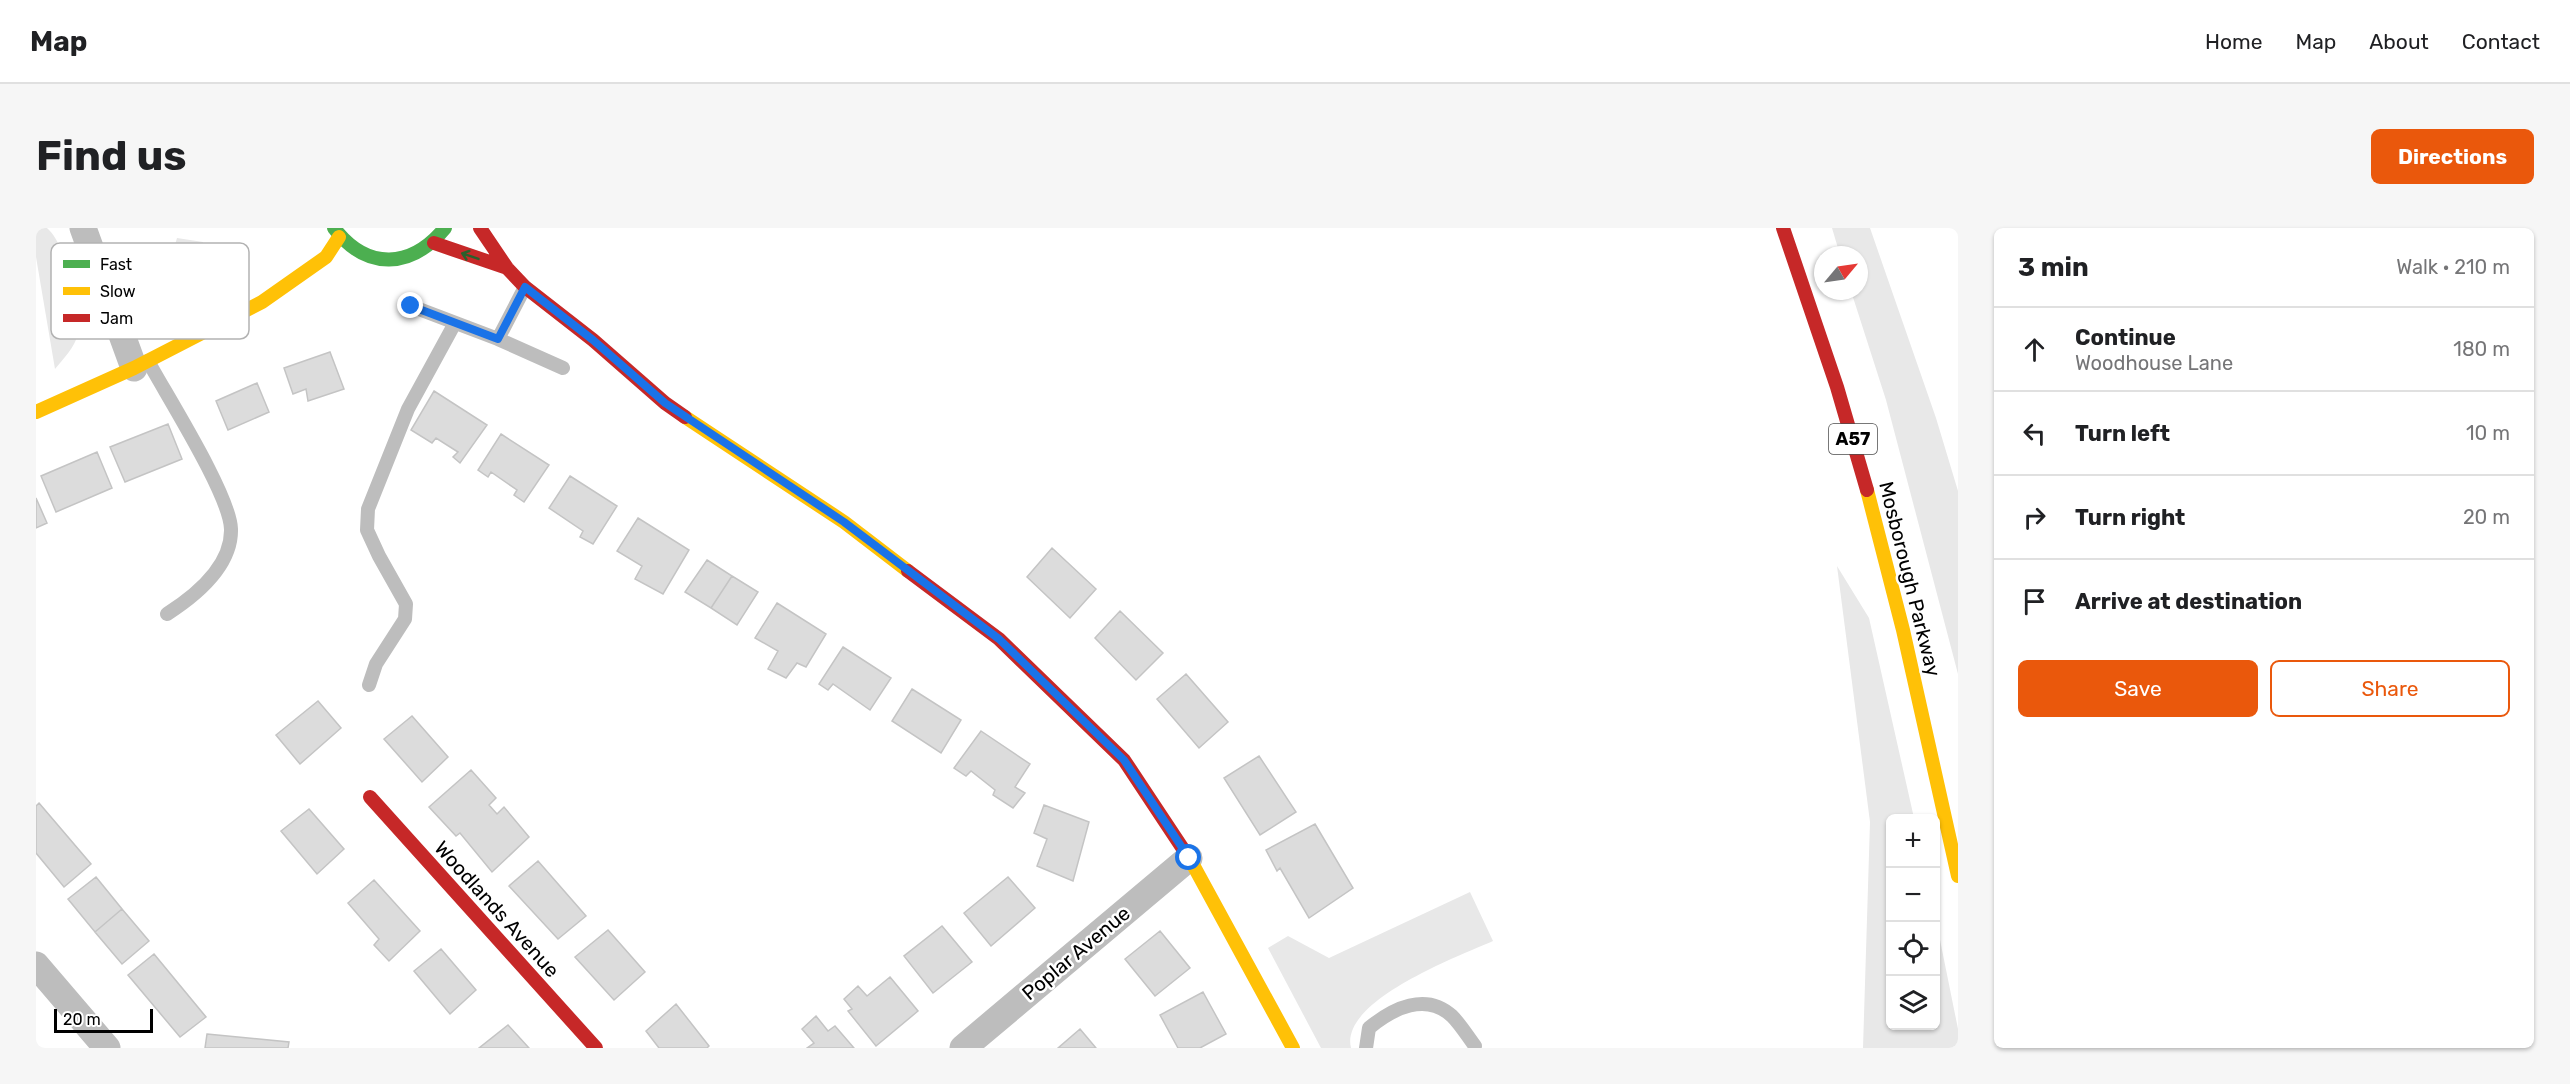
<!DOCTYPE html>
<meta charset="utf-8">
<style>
body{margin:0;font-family:Rubik,sans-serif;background:#f6f6f6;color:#202124}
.controls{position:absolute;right:18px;bottom:18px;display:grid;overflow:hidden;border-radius:9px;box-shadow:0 2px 4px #0004}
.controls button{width:54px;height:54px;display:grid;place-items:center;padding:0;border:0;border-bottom:2px solid #e0e0e0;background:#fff;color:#202124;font:30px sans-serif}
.compass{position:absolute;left:1778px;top:18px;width:54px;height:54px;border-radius:50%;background:#fff;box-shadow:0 2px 4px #0004;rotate:61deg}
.scale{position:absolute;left:18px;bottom:15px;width:99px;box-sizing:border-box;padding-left:6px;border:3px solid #000;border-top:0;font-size:16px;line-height:21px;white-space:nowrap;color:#000;-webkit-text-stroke:4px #fff;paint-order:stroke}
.stop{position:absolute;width:18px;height:18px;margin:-14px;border:4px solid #1a73e8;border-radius:50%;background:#fff}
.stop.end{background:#1a73e8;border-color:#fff;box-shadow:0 2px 6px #0008}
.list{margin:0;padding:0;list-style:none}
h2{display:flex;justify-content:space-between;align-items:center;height:78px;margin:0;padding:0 24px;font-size:26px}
h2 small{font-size:20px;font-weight:400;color:#757577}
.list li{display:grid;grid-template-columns:39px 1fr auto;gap:18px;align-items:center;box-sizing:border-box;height:84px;padding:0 24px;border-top:2px solid #e0e0e0}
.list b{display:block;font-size:22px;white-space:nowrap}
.list p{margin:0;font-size:20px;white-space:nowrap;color:#757577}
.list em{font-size:20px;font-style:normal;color:#757577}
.actions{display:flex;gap:12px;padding:18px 24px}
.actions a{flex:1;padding:14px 0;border:2px solid #ea580c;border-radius:9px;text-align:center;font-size:21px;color:#ea580c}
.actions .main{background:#ea580c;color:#fff}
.icon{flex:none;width:33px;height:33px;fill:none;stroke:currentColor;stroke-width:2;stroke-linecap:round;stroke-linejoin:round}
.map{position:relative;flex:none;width:1922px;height:820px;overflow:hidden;border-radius:9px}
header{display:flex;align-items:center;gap:36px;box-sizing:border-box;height:84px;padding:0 30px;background:#fff;border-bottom:2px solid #e0e0e0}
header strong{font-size:28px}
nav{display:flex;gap:33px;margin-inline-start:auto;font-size:21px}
.intro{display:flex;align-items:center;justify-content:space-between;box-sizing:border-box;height:144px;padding:0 36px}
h1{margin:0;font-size:42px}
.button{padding:15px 27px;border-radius:9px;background:#ea580c;color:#fff;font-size:21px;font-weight:700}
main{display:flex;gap:36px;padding:0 36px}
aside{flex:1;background:#fff;border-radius:9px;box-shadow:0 2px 4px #0004}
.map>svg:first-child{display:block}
.green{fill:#e8e8e8}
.building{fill:#dcdcdc;stroke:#c4c4c4;stroke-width:1.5}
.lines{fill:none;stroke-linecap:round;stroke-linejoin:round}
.lane{stroke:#bdbdbd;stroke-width:14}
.street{stroke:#bdbdbd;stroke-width:27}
.fast{stroke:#4caf50;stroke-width:14}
.slow{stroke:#ffc107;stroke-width:14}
.jam{stroke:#c62828;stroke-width:14}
.oneway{stroke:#2a602c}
.route{stroke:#1a73e8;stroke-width:8}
.labels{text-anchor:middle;stroke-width:5;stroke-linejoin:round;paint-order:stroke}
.shield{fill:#fff;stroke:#4c4c4c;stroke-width:1.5}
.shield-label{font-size:18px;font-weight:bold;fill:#000}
.street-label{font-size:20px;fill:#000;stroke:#fff}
.key{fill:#fff;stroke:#b2b2b2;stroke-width:1.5}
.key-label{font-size:16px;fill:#000}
</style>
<header>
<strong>Map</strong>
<nav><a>Home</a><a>Map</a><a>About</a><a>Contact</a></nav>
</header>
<div class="intro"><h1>Find us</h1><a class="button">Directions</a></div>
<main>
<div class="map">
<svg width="1922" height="820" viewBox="0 0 1922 820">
<rect width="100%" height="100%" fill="#fff"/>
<path class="green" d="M0,0H11C30,16 46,81 42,106C39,119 27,131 19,141L0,29Z
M1796,0H1834L1900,190L1922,263V446L1850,172L1815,63H1823V27H1804Z
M141,10L167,14L164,72L151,83L118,80L106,74L94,36L98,26L135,30Z
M1801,338L1833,390L1878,590H1854V798H1900V692L1922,801V820H1827L1834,594Z
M1434,664L1457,713C1423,728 1303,773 1315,820H1285L1232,720L1252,708L1293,730Z"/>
<path class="building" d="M294,124L308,161L272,173L270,161L257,166L248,140Z
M221,155L233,184L192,202L180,173Z
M398,163L451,197L424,235L417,229L422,224L400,210L396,215L375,202Z
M132,196L146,231L89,254L74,219Z
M465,206L513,237L488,274L478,267L481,262L455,244L452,249L442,242Z
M61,224L76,260L20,284L5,248Z
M534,248L581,278L557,316L544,309L547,303L513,280Z
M0,270L11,295L0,300Z
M602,290L653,322L627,366L599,351L606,338L581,323Z
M1016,320L1060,361L1034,390L991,349Z
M671,332L696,348L675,380L649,364Z
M696,348L722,364L701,397L675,380Z
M741,375L790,406L770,439L761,435L750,450L732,441L742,423L719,410Z
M1084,383L1127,425L1100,452L1059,410Z
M807,419L855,450L834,482L797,456L792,462L783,456Z
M1150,446L1192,494L1163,520L1121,471Z
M876,461L925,492L905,525L856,493Z
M282,473L305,500L264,536L240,507Z
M376,488L412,529L386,554L348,511Z
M945,503L994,536L979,559L989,565L977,580L957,567L959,562L935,543L930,548L918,540Z
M1223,528L1260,584L1224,607L1188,550Z
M435,542L460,570L453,577L461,586L468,579L493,609L456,644L424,605L420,608L393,579Z
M3,575L55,636L28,659L0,625V578Z
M1008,577L1053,594L1037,653L1001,638L1011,611L998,605Z
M273,581L308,621L281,646L245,603Z
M1279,596L1317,660L1273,690L1244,640L1241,643L1230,622Z
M502,633L550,688L522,711L473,658Z
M60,649L86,681L59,704L32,671Z
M972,649L999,680L955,718L928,685Z
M338,652L384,703L353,733L338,717L343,711L312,675Z
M86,681L113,713L86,736L59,704Z
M906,698L936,734L897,765L868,728Z
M572,702L609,744L578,772L539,729Z
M1124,703L1154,740L1119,768L1089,731Z
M405,721L440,762L414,786L378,743Z
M118,726L170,789L144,809L92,747Z
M854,749L882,783L840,818L812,783L816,781L808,771L822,758L831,768Z
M1167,764L1190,806L1164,820H1142L1124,787Z
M640,776L673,818L671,820H623L610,803Z
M780,788L792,803L799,798L818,820H771L778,815L766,801Z
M472,797L493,820H443Z
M1044,801L1060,820H1022Z
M171,806L253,814L252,820H169Z"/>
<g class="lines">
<path class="lane" d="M375,78L462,111L527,140
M462,111L489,59
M112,133C131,168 194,267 195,301C196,338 159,368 131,386
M333,457L340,436L369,391L370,376L343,328L331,302L332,281L372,181L419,95
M1330,820L1333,800C1357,780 1390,764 1416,788C1425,797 1432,809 1439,818"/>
<path class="street" d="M47,0L98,140
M0,737L71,820
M927,820L1153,630"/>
<path class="fast" d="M298,0C331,43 375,41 409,0"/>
<path class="slow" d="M0,184L98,140L226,74L290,29L303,9
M649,189L808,294L872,343
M1831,262L1867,402L1922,648
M1155,633L1257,820"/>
<path class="jam" d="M444,0L471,40L489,59L557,112L629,175L649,189
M1747,0L1801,159L1831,262
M398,15L471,40
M872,343L963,411L1088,532L1155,633
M334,569L560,820"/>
</g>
<defs><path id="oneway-shaft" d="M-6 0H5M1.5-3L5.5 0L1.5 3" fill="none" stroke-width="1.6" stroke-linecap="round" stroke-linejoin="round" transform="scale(1.5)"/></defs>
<use class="oneway" href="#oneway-shaft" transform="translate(434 28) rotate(-161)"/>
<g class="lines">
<path class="route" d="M375,78L462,111L489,59L557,112L629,175L808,294L963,411L1088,532L1153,630"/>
</g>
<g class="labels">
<rect class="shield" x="1793" y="196" width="48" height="30" rx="4.5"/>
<g class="shield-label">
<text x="1817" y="217">A57</text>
</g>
<g class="street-label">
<text transform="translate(1874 351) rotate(76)" y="7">Mosborough Parkway</text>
<text transform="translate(461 681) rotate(48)" y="7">Woodlands Avenue</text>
<text transform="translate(1040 725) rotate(-40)" y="7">Poplar Avenue</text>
</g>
</g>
<rect x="15" y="15" width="198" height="96" rx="9" class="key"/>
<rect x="27" y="32" width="27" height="8" fill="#4caf50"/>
<rect x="27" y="59" width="27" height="8" fill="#ffc107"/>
<rect x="27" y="86" width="27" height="8" fill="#c62828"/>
<g class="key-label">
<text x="64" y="42">Fast</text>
<text x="64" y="69">Slow</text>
<text x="64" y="96">Jam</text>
</g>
</svg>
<div class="controls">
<button>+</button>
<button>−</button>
<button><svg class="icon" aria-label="locate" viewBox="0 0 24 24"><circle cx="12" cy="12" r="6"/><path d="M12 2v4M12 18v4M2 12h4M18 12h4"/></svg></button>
<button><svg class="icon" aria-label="layers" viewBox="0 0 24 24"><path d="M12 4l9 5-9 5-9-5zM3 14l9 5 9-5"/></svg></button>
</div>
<svg class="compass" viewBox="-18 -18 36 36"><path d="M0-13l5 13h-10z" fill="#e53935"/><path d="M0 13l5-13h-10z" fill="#757577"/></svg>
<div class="scale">20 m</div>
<div class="stop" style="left:1153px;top:630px"></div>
<div class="stop end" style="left:375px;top:78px"></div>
</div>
<aside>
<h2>3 min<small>Walk · 210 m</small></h2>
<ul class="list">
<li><svg class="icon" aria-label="ahead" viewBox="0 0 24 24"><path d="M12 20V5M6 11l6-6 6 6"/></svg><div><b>Continue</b><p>Woodhouse Lane</p></div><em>180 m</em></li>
<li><svg class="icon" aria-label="left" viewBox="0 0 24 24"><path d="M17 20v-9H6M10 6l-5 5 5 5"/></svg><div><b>Turn left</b></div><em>10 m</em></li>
<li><svg class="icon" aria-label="right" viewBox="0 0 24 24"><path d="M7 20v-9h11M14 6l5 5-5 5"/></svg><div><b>Turn right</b></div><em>20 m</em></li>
<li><svg class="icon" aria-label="arrive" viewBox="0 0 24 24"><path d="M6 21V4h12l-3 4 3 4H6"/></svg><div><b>Arrive at destination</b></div></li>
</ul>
<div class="actions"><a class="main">Save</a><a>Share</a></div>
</aside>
</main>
